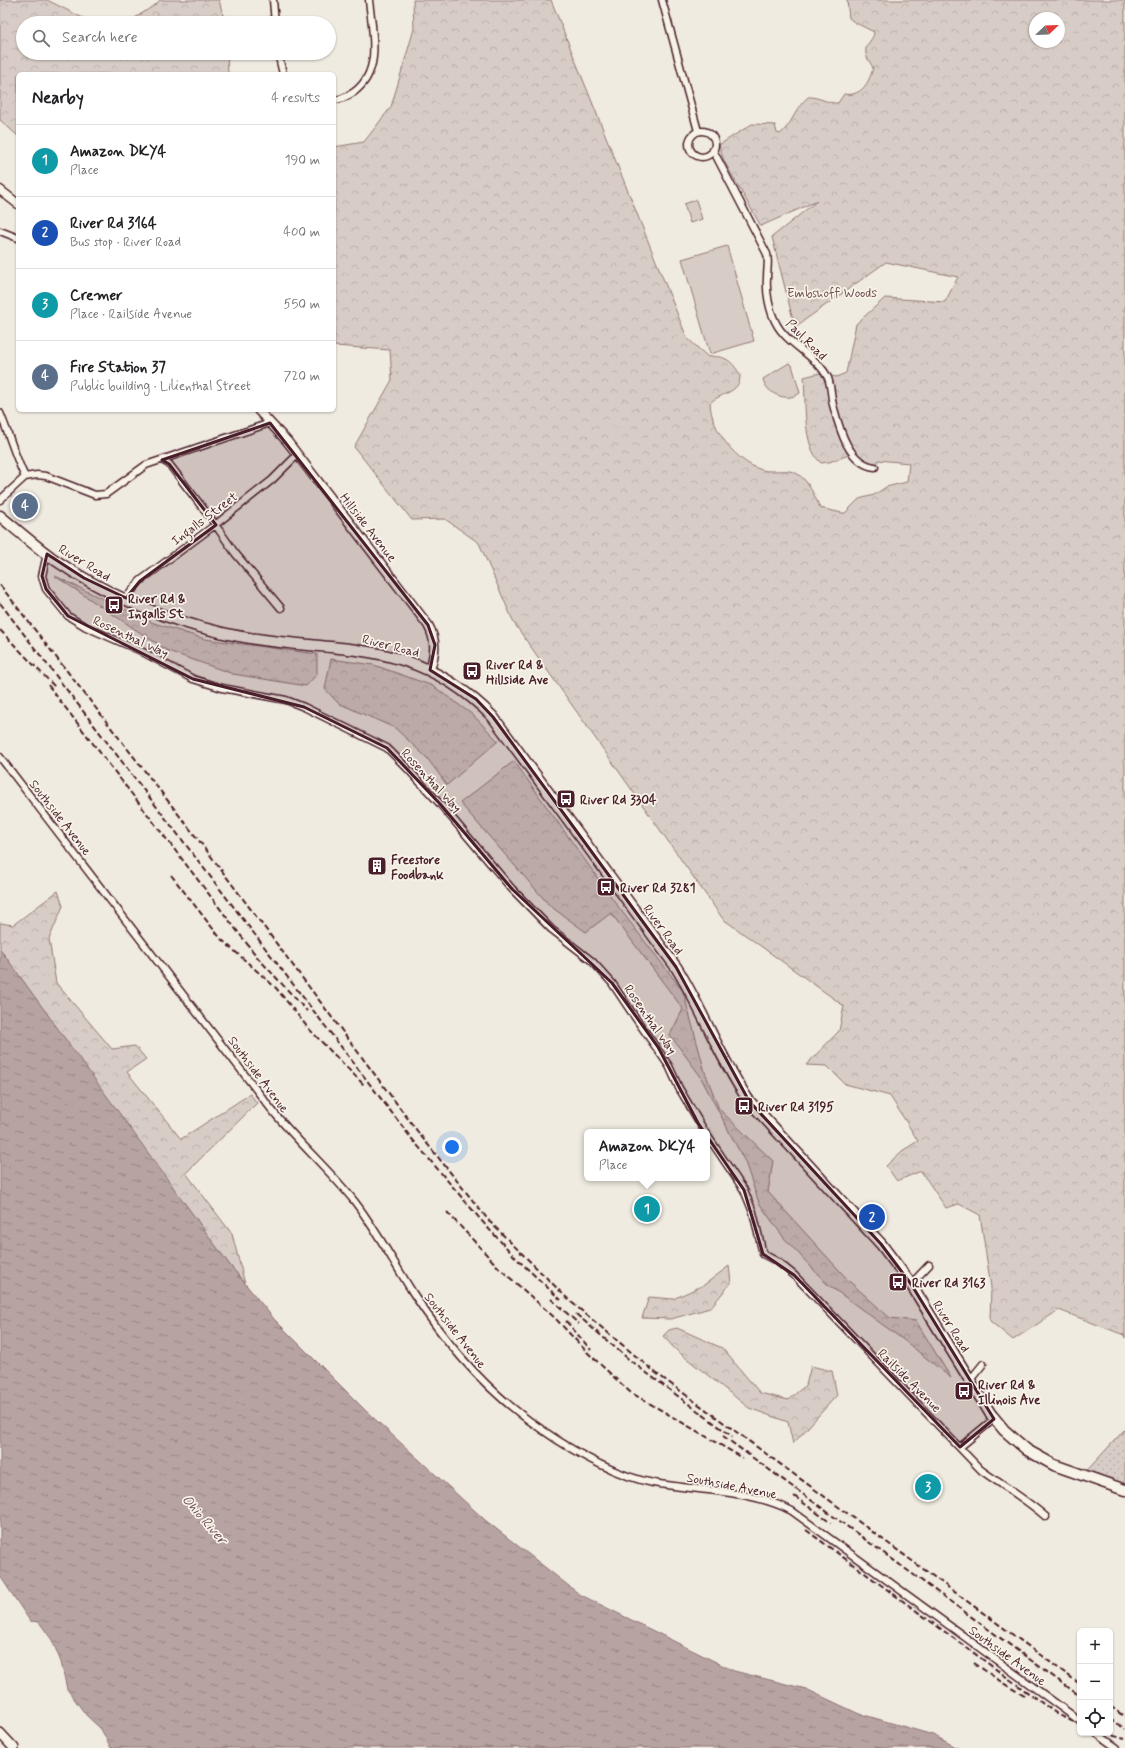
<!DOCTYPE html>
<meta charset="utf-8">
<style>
body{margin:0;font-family:Mynerve,sans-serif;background:#f6f6f6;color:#202124}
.controls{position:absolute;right:12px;bottom:12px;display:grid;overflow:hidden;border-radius:6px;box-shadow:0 1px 3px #0004}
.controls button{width:36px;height:36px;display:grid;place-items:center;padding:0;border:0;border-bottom:1px solid #e0e0e0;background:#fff;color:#202124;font:20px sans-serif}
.compass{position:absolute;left:1029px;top:12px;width:36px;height:36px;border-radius:50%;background:#fff;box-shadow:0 1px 3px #0004;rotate:67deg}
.you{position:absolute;left:452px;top:1147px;width:14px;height:14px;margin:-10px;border:3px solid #fff;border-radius:50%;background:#1a73e8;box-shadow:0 0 0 6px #1a73e833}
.badge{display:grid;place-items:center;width:26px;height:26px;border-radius:50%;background:#2563eb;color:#fff;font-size:13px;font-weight:700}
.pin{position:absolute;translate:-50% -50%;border:2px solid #fff;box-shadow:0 1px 4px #0006}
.popup{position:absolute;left:584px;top:1129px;width:126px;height:52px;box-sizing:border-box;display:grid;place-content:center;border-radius:6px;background:#fff;filter:drop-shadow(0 1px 3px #0005);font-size:13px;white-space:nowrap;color:#757577}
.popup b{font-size:15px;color:#202124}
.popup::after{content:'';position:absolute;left:50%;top:100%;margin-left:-8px;border:8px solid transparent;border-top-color:#fff}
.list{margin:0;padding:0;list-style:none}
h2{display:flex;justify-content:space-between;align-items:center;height:52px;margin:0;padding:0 16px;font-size:17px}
h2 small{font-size:13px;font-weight:400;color:#757577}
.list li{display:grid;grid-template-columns:26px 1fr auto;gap:12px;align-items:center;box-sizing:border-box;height:72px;padding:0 16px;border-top:1px solid #e0e0e0}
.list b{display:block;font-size:15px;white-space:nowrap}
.list p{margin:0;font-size:13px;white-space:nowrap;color:#757577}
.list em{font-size:13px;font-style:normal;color:#757577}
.icon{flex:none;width:22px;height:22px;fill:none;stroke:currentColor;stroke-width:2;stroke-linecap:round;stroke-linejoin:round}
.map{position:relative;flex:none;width:1125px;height:1748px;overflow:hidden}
.search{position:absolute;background:#fff;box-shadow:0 1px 3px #0004;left:16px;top:16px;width:320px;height:44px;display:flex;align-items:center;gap:10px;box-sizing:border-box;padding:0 14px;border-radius:22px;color:#757577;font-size:15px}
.panel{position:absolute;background:#fff;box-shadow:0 1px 3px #0004;left:16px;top:72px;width:320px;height:340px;border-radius:6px}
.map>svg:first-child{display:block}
.grass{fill:url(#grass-dots);stroke:#917678}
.forest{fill:url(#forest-crowns);stroke:#917678;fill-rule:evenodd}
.pitch{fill:#d8cdc6;stroke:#917678}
.water{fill:url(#water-ripples);stroke:#8b6f72}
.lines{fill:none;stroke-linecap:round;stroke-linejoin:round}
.minor-casing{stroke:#4a1f2b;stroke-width:9}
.tertiary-casing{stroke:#4a1f2b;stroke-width:11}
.secondary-casing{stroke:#4a1f2b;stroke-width:12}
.primary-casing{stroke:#4a1f2b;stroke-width:13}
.minor{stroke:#f7f3e8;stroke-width:6}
.tertiary{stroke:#f7f3e8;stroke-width:8}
.secondary{stroke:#f7f3e8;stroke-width:9}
.primary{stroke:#f7f3e8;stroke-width:10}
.rail{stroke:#4a1f2b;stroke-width:2;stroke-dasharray:6 3;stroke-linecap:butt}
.marked{fill:#4a1f2b;fill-opacity:0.2;stroke:#4a1f2b;stroke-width:3;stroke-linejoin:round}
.labels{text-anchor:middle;stroke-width:3.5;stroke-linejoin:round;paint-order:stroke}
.park-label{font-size:13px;fill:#6e4a52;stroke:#f7f3e8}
.street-label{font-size:13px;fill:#4a1f2b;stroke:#f7f3e8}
.poi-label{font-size:13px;font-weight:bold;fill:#4a1f2b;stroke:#f7f3e8;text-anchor:start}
.water-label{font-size:14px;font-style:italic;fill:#704e55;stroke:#f7f3e8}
</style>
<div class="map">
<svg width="1125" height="1748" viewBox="0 0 1125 1748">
<defs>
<pattern id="grass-dots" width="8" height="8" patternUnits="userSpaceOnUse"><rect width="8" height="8" fill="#d8cdc6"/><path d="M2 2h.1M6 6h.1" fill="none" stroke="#bbb0aa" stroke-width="1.8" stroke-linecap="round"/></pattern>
<pattern id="forest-crowns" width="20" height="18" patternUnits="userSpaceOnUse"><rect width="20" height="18" fill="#d8cdc6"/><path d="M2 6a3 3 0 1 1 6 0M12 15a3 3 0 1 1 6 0" fill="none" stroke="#bbb0aa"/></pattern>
<pattern id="water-ripples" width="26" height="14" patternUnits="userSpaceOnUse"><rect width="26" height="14" fill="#b7a4a2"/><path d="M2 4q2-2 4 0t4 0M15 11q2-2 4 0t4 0" fill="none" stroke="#978584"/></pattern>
</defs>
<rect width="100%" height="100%" fill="#f0ebe0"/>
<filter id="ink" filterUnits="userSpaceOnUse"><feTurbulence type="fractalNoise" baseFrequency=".025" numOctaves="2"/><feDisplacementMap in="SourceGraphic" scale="8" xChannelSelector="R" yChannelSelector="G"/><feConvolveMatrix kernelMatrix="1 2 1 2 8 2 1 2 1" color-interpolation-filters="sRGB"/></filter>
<g filter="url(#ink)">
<path class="grass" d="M1125,1429V1490L1082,1476Z"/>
<path class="forest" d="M0,0H47L93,23H23V53H227L228,74H18V136L0,120Z
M160,0H219L225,23H127L155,5Z
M413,0H551L687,338L708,357C724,355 732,360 740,375C740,394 721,392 710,403C711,430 736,462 762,470C773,473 786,468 796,473C808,479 815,497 820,508L842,513H845L859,499L874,495L886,487L907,482L909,463L878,460L877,469L852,454L829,462L821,463C802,446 806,401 804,377L820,373L836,377L846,373L856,324L885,298L945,302L958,277L886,262L795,327L772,237L817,201L761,226L724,161L719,145L752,124L775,125L777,133L780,134C792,125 795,108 808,97C818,96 828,104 838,103L844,94C861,97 869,83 873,68C871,63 866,58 866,53C864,44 874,40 874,32L854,22L849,18L847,0H1125V1338L1124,1335L1059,1310L1013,1340L990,1321L991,1287L980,1215L959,1204L946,1208L921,1171L897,1181L886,1166L902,1151L918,1141L890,1096L845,1084L827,1066L806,1065L839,1031L844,1006L723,919L514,623L479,543L445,519L412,520L354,447L392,380L390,350L334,346V147L364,142L391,107L414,29ZM1035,18H1059V42H1035Z
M55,576L151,622L205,639L317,654V674L306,686L233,674L168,651Z
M331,659L374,665L433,686L473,715L498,741L447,785L427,758L395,728L338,703L325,689Z
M514,761L620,909L683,991L705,1072L719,1109L773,1161L768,1192L849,1281L890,1318L916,1321L951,1378L905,1341L827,1284L784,1238L759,1203L745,1162L699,1074L670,1035L683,1009L611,913L586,932L550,906L460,803Z
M58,891L63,906L49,939L56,983L112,1049L135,1046L146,1059L127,1072L181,1139L250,1094L257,1103L186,1173L232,1234L245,1284L229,1264L137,1139L0,949V923L13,925Z
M729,1266L731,1283L710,1308L671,1319L642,1318L649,1297L673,1299L704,1285Z
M677,1328L722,1348L760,1393L788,1400L806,1385L811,1366L832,1371L837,1395L793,1444L788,1422L749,1408L676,1350L663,1336L669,1330Z"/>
<path class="pitch" d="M696,200L702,219L690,223L684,204Z
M727,246L754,341L710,354L682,259Z
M789,363L792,365L800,393C787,403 766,394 763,379Z"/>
<path class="water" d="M0,949L229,1264L274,1319L366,1411L485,1520L579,1594L734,1671L806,1689L857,1713L933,1735L958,1748H111L101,1729L86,1715L67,1689L61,1662L52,1640L39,1622L30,1621L0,1576Z"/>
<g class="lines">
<defs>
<path id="minor" d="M273,0L275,23
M662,0L698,131
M278,53L283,74
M334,100C341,100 348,96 354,92C383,71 372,31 369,0
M689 144a13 13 0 1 1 26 0a13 13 0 1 1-26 0Z
M713,150L767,254C769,262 767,269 767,278C766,292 769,310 776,323C787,345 818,356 828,378C831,386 831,396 833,405C839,427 848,464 875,467
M0,231L18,238
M0,413C9,434 15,457 25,477
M162,460L169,464L212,520L235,553L281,608
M0,500L25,477L37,475L46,476L95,495L106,494L146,465L270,423
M47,554L42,576L46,589L68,616L86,627L141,651L193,679L222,688L286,700L304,707L387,748L406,767L441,805L512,889L551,929L592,961L612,983L632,1013L669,1066L679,1088L705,1132
M126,598L140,581L215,525L272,480L297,455
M0,757C89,873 179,988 268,1105C294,1139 328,1168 355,1202C377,1231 394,1263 413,1293C448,1347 488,1393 541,1429C574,1452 613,1475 653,1483C698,1491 752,1490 792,1511L1080,1721
M707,1135L744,1190L753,1212L763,1254L778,1262L794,1275L981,1470C1003,1486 1026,1499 1046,1517
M911,1284L929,1265
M970,1380L983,1364
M960,1447L994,1419
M1096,1733L1117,1748"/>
<path id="tertiary" d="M0,190L18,204
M258,410L287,441L428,625C437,641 435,653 430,670"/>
<path id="secondary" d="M0,1733L14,1748"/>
<path id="primary" d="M0,516C17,530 34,545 52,558C103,593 163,619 223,633C328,657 408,630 493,717L676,967C703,1010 720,1059 749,1101L881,1244L911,1284L990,1413L1004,1430L1027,1450L1054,1465L1125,1490"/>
</defs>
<use href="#minor" class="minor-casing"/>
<use href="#tertiary" class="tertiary-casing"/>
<use href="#secondary" class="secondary-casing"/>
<use href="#primary" class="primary-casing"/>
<use href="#minor" class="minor"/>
<use href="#tertiary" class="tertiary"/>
<use href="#secondary" class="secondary"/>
<use href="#primary" class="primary"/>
<path class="rail" d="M0,585L207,851L421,1136L490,1222L570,1301L656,1373L1080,1684
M0,603L412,1139L487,1227L519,1261L561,1300
M0,630L55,687
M48,685L258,958L307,1011
M171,875L221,939L276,988L309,1029L364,1085
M447,1212L500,1269L555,1318L587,1352L630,1392L743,1458
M551,1299L579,1324
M576,1314L632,1362L733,1437
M566,1321L591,1350
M723,1436L1080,1696
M794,1496L831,1523
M806,1530L1057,1714L1080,1725
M974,1663L1003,1683L1026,1697
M1110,1706L1125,1717
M1110,1718L1125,1729
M1104,1733L1125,1739"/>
</g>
</g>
<path class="marked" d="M270,423L428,625L435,645L430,670L476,699L493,717L676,967L749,1101L881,1244L911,1284L994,1419L960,1447L794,1275L763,1254L744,1190L698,1123L658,1047L612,983L512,889L441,805L387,748L304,707L193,679L68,616L46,589L42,576L47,554L84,578L126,598L140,581L216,525L169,464L162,460Z"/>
<defs>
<symbol id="bus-square" viewBox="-11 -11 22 22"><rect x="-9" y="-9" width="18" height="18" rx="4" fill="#4a1f2b" stroke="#f7f3e8"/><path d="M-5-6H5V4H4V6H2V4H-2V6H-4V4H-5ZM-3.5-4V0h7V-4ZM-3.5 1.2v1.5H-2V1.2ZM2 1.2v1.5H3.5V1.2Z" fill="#fff"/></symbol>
<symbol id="building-square" viewBox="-11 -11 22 22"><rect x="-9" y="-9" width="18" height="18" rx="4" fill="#4a1f2b" stroke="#f7f3e8"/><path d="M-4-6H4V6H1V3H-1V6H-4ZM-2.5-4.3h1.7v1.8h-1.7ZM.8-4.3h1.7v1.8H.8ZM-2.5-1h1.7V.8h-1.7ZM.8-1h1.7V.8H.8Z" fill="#fff"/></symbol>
</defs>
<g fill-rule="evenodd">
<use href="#bus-square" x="103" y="594" width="22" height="22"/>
<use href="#bus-square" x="461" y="660" width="22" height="22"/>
<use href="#bus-square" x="555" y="788" width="22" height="22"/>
<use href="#building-square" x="366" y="855" width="22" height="22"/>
<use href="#bus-square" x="595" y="876" width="22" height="22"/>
<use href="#bus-square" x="733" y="1095" width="22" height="22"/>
<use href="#bus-square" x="887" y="1271" width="22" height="22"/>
<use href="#bus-square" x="953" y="1380" width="22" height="22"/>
</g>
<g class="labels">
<g class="park-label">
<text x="832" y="297">Embshoff Woods</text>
</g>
<g class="street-label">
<text transform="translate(807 339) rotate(45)" y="5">Paul Road</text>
<text transform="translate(204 518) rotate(-37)" y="5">Ingalls Street</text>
<text transform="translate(369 527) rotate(52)" y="5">Hillside Avenue</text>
<text transform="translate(85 562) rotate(31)" y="5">River Road</text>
<text transform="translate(131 636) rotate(25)" y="5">Rosenthal Way</text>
<text transform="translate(391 645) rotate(14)" y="5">River Road</text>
<text transform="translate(432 780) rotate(47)" y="5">Rosenthal Way</text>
<text transform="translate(61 817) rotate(52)" y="5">Southside Avenue</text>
<text transform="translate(664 929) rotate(54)" y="5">River Road</text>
<text transform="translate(651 1019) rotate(55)" y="5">Rosenthal Way</text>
<text transform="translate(259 1074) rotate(53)" y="5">Southside Avenue</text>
<text transform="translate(952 1326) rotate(58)" y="5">River Road</text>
<text transform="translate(456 1330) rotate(52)" y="5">Southside Avenue</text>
<text transform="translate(910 1380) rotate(45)" y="5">Railside Avenue</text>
<text transform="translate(732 1485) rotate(11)" y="5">Southside Avenue</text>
<text transform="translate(1008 1655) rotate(36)" y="5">Southside Avenue</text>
</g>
<g class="poi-label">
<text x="128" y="603">River Rd &amp;<tspan x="128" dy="15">Ingalls St</tspan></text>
<text x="486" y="669">River Rd &amp;<tspan x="486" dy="15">Hillside Ave</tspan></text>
<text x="580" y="804">River Rd 3304</text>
<text x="391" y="864">Freestore<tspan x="391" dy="15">Foodbank</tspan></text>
<text x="620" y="892">River Rd 3281</text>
<text x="758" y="1111">River Rd 3195</text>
<text x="912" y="1287">River Rd 3163</text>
<text x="978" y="1389">River Rd &amp;<tspan x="978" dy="15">Illinois Ave</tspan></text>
</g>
<g class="water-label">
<text transform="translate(205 1519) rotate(49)" y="5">Ohio River</text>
</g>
</g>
</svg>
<div class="controls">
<button>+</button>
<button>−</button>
<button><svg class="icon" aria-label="locate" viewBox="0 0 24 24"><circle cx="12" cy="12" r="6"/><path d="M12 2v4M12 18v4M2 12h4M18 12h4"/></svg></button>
</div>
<svg class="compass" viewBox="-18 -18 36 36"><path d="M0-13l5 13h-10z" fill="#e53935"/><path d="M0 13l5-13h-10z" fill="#757577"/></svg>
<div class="you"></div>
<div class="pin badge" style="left:647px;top:1209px;background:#0f9aa8">1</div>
<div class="popup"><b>Amazon DKY4</b>Place</div>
<div class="pin badge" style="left:872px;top:1217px;background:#1a4fb4">2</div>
<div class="pin badge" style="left:928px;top:1487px;background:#0f9aa8">3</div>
<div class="pin badge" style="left:25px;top:506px;background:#5c6f8a">4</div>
<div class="search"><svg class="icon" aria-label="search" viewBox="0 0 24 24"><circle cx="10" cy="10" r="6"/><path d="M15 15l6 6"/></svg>Search here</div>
<section class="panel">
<h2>Nearby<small>4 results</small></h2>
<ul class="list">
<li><span class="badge" style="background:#0f9aa8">1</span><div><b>Amazon DKY4</b><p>Place</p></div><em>190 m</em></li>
<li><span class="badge" style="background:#1a4fb4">2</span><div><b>River Rd 3164</b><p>Bus stop · River Road</p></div><em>400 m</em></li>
<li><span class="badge" style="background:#0f9aa8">3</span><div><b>Cremer</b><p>Place · Railside Avenue</p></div><em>550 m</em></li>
<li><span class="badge" style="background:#5c6f8a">4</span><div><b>Fire Station 37</b><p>Public building · Lilienthal Street</p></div><em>720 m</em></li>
</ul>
</section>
</div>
